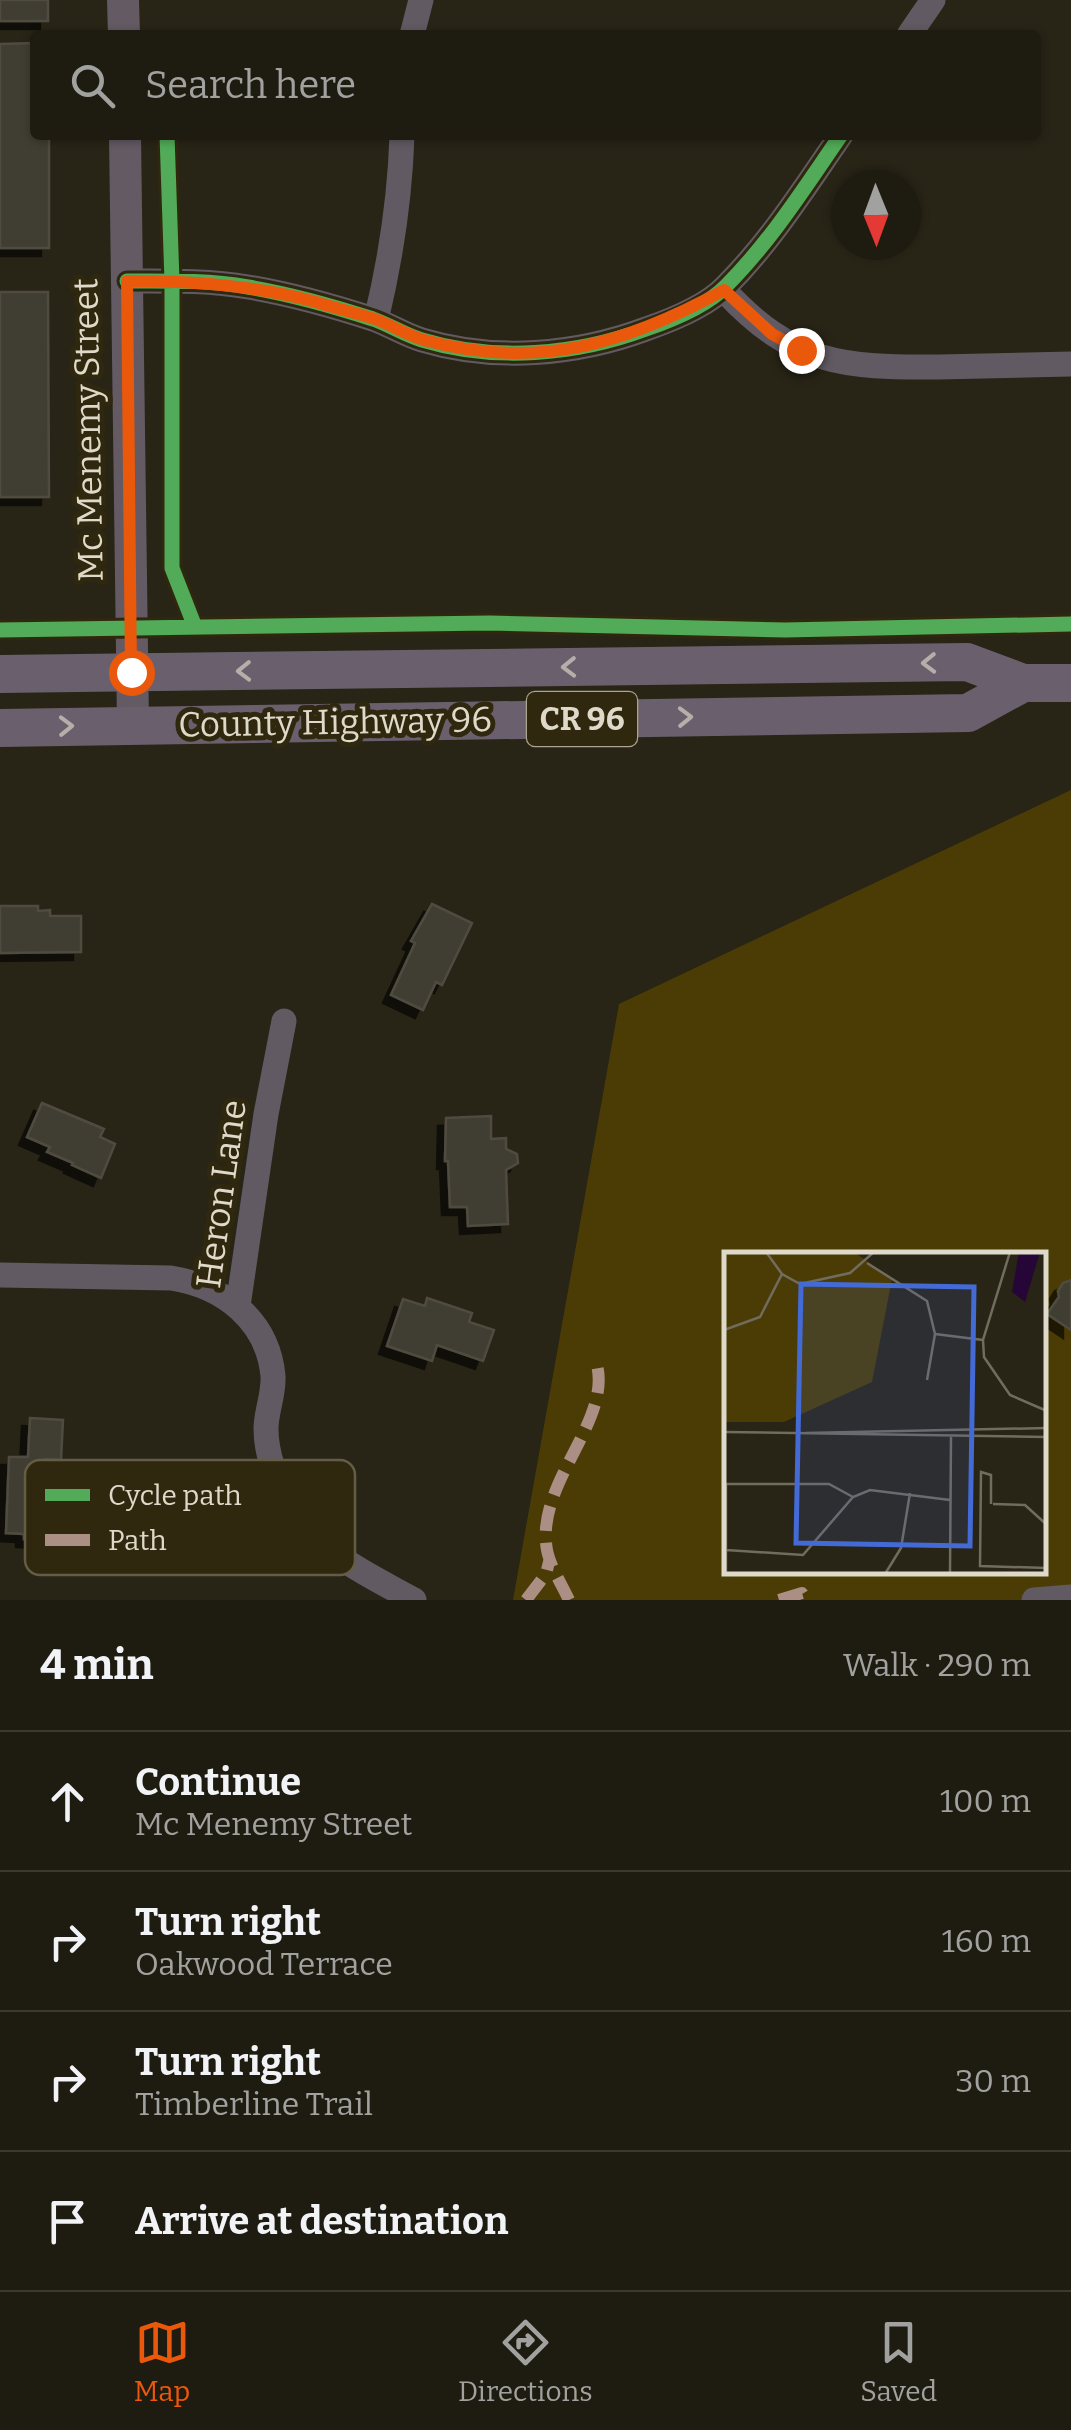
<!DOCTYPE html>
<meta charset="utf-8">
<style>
body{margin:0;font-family:Bitter,serif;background:#262419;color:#f1f3f6}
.compass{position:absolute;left:831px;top:170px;width:90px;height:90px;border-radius:50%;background:#1e1b10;box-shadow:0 2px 8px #0004;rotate:179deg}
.stop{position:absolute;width:30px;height:30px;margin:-22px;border:8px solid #ea580c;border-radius:50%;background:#fff}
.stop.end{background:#ea580c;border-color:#fff;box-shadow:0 2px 10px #0008}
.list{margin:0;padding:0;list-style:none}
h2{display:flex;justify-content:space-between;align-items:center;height:130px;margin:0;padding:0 40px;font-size:42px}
h2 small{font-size:32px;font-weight:400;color:#a1a19f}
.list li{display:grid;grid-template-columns:65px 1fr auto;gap:30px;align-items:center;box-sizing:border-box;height:140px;padding:0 40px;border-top:2px solid #3c3930}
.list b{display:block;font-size:38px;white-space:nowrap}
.list p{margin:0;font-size:32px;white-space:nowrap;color:#a1a19f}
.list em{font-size:32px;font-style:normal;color:#a1a19f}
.icon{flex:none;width:55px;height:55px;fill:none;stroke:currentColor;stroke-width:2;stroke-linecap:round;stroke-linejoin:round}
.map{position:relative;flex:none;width:1071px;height:1600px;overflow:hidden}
.search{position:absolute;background:#1e1b10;box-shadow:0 2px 8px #0004;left:30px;right:30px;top:30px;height:110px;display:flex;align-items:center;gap:25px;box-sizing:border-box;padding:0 35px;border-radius:10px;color:#a1a19f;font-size:38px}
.sheet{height:690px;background:#1e1b10}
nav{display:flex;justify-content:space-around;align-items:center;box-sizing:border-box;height:140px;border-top:2px solid #3c3930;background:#1e1b10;font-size:28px;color:#a1a19f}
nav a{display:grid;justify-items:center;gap:5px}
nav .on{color:#ea580c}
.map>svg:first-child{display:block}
.green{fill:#4b3c05;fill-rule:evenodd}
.building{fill:#413e32;stroke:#4f4c40;stroke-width:2.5;filter:url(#shadow)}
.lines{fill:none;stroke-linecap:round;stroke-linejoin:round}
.street{stroke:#615a63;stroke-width:25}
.secondary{stroke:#635a64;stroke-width:32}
.primary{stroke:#6a606d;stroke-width:38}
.quiet{stroke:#ac8f84;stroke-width:12;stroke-dasharray:25 12;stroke-linecap:butt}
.cycleway-casing{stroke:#30280e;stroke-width:21}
.cycleway{stroke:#51ab58;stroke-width:15}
.oneway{stroke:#b5afa9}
.route{stroke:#ea580c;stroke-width:12}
.labels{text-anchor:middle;stroke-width:10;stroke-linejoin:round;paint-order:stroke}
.shield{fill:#30280e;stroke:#aaa491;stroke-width:2.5}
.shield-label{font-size:32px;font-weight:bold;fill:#ded9c9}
.street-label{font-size:35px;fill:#ded9c9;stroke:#30280e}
.inset-road{fill:none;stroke:#716c5e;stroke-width:2.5}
.view{fill:#446ad5;fill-opacity:0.15;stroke:#446ad5;stroke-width:5}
.inset-edge{fill:none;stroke:#ded9c9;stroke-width:5}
.key{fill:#30280e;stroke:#645d46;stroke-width:2.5}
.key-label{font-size:28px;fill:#ded9c9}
</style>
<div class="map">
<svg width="1071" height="1600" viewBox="0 0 1071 1600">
<defs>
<filter id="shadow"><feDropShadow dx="-8" dy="8" stdDeviation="0" flood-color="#0009"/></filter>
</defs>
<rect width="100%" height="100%" fill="#282416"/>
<path class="green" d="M1071,790V1600H513L619,1004ZM726,1255H1044V1572H726Z"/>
<path class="building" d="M0,0H48V21H0Z
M35,43V135H49V248H0V44Z
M0,292H48L49,497H0Z
M432,904L472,923L442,985L436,982L423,1010L391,995L415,943L411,941Z
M0,906H38V911L50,910V916H81V952L0,953Z
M42,1103L104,1129L100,1137L115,1144L101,1178L72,1165L73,1163L47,1152L50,1147L27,1137Z
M491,1116V1139L506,1138V1149L517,1154L518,1163L506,1170L508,1224L468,1226L467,1207H450L448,1161H445L446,1118Z
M1071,1280V1330L1047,1314L1059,1297L1058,1291L1063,1283Z
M427,1298L472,1313L469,1322L494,1330L483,1361L437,1345L432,1361L387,1346L403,1299L425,1306Z
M30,1418L63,1420L61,1460L45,1459L44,1504L67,1505L65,1541L24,1539V1534L6,1533L9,1457H28Z"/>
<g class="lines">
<path class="street" d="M412,35L421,0
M909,35L933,0
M127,281C167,281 208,280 248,287C290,294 333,306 373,319C390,325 405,335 422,340C495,362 576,355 646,329C672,320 707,306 726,286C771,241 805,187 841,135
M724,290C792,364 843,368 939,367C983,366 1027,365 1071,364
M376,320C391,258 400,198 402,135
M0,1275L171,1278C223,1286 268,1320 273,1376C274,1395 266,1411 266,1429C266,1453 276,1481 288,1502C314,1551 367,1574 414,1600
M238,1306L266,1114L284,1021
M1034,1600L1071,1597"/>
<path class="secondary" d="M123,0L124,35
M125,135L133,725"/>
<path class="primary" d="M0,674L967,662L1023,683H1071
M0,728L968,713L1023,683"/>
<path class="quiet" d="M526,1600L546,1574L550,1558
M569,1600C562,1585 550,1566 547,1550C535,1484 611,1423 597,1365
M779,1600L802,1593L806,1600"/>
<defs>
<path id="cycleway" d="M167,135L172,281V568L195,627
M127,281C167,281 208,280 248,287C290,294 333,306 373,319C390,325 405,335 422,340C495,362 576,355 646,329C672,320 707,306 726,286C771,241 805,187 841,135
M0,630L490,623L785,630L1071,624"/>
</defs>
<use href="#cycleway" class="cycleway-casing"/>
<use href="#cycleway" class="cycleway"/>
</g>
<defs><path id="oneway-chevron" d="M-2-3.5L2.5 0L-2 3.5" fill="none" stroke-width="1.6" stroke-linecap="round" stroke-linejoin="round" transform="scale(2.5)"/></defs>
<g class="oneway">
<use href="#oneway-chevron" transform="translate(929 663) rotate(179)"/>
<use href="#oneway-chevron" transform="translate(569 667) rotate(179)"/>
<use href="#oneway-chevron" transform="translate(244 671) rotate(179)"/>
<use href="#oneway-chevron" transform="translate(685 717) rotate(-1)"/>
<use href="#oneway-chevron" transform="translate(66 726) rotate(-1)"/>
</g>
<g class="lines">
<path class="route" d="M131,672L127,281C192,281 253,285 316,302C335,308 356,313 375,319C391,325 407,335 424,340C536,371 626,344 724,290L772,334L801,350"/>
</g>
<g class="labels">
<rect class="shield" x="527" y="692" width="110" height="54" rx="8"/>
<g class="shield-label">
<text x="582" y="730">CR 96</text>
</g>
<g class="street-label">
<text transform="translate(88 430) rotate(-91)" y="12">Mc Menemy Street</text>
<text transform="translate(335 722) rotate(-1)" y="12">County Highway 96</text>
<text transform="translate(221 1194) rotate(-82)" y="12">Heron Lane</text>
</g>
</g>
<g transform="translate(724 1252)">
<rect width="322" height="322" fill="#282416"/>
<path d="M0,0H130L168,27L148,130L60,170H0Z" fill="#4b3c05"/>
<path d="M295,0H316L301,50L288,40Z" fill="#260637"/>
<path class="inset-road" d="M42,0L58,22L76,32L126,21L150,0M286,0L259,88L260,105L286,143L323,159M143,11L203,49L211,82L203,128M0,78L36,65L58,22M211,82L259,88M0,180L323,185M82,181L323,176M267,252V223L257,220L256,314L323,316M269,252L301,253L323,273M2,298L79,303L129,245L146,238L226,248M2,322V232H105L129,245M161,322L177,296L186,241M226,322L227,185"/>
<path class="view" d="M77,32L250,35L246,294L72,291Z"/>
<rect width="322" height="322" class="inset-edge"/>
</g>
<rect x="25" y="1460" width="330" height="115" rx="15" class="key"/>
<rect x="45" y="1489" width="45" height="12" fill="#51ab58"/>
<rect x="45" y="1534" width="45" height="12" fill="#ac8f84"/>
<g class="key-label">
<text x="108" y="1505">Cycle path</text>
<text x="108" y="1550">Path</text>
</g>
</svg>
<svg class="compass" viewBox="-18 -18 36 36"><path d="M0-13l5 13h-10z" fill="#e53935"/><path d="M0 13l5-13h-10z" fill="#a1a19f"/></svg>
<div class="stop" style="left:131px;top:672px"></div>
<div class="stop end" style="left:801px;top:350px"></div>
<div class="search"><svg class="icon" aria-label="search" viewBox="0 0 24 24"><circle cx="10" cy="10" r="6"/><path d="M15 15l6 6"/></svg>Search here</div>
</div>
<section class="sheet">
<h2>4 min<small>Walk · 290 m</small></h2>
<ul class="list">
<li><svg class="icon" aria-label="ahead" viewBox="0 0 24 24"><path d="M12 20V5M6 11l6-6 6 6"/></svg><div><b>Continue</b><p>Mc Menemy Street</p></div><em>100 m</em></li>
<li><svg class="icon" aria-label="right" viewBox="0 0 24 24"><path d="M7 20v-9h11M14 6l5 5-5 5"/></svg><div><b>Turn right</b><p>Oakwood Terrace</p></div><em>160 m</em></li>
<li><svg class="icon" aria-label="right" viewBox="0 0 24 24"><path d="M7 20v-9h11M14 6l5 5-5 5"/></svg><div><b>Turn right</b><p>Timberline Trail</p></div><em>30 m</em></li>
<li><svg class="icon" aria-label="arrive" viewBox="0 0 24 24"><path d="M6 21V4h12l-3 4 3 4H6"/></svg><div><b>Arrive at destination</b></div></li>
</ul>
</section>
<nav>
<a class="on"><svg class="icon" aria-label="map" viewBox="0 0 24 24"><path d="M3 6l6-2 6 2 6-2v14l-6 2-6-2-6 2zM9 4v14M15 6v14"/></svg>Map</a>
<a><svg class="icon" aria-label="directions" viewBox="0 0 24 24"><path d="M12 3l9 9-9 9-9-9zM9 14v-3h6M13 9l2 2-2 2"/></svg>Directions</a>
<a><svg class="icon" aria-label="saved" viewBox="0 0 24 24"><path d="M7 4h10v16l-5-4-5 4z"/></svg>Saved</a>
</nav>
